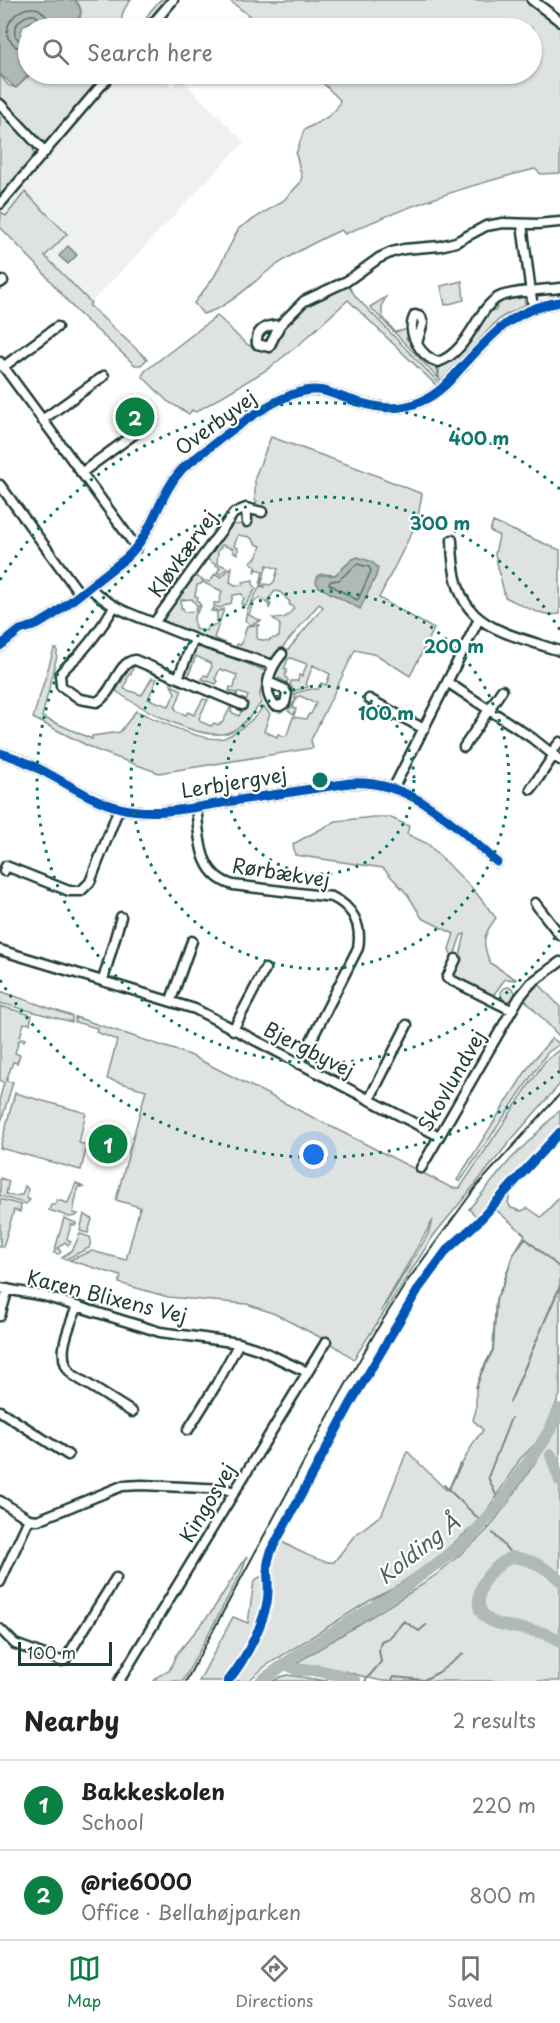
<!DOCTYPE html>
<meta charset="utf-8">
<style>
body{margin:0;font-family:"Playpen Sans",sans-serif;background:#f6f6f6;color:#222}
.scale{position:absolute;left:18px;bottom:15px;width:94px;box-sizing:border-box;padding-left:6px;border:3px solid #1f3d34;border-top:0;font-size:16px;line-height:21px;white-space:nowrap;color:#1f3d34;-webkit-text-stroke:4px #fff;paint-order:stroke}
.you{position:absolute;left:314px;top:1155px;width:21px;height:21px;margin:-15px;border:4px solid #fff;border-radius:50%;background:#1a73e8;box-shadow:0 0 0 9px #1a73e833}
.badge{display:grid;place-items:center;width:39px;height:39px;border-radius:50%;background:#0b8043;color:#fff;font-size:20px;font-weight:700}
.pin{position:absolute;translate:-50% -50%;border:3px solid #fff;box-shadow:0 2px 6px #0006}
.list{margin:0;padding:0;list-style:none}
h2{display:flex;justify-content:space-between;align-items:center;height:78px;margin:0;padding:0 24px;font-size:26px}
h2 small{font-size:20px;font-weight:400;color:#767676}
.list li{display:grid;grid-template-columns:39px 1fr auto;gap:18px;align-items:center;box-sizing:border-box;height:90px;padding:0 24px;border-top:2px solid #e0e0e0}
.list b{display:block;font-size:22px;white-space:nowrap}
.list p{margin:0;font-size:20px;white-space:nowrap;color:#767676}
.list em{font-size:20px;font-style:normal;color:#767676}
.icon{flex:none;width:33px;height:33px;fill:none;stroke:currentColor;stroke-width:2;stroke-linecap:round;stroke-linejoin:round}
.map{position:relative;flex:none;width:560px;height:1681px;overflow:hidden}
.search{position:absolute;background:#fff;box-shadow:0 2px 4px #0004;left:18px;right:18px;top:18px;height:66px;display:flex;align-items:center;gap:15px;box-sizing:border-box;padding:0 21px;border-radius:33px;color:#767676;font-size:22px}
.sheet{height:258px;background:#fff}
nav{display:flex;justify-content:space-around;align-items:center;box-sizing:border-box;height:84px;border-top:2px solid #e0e0e0;background:#fff;font-size:16px;color:#767676}
nav a{display:grid;justify-items:center;gap:3px}
nav .on{color:#0b8043}
.map>svg:first-child{display:block}
.built{fill:#eef1f0}
.green{fill:#dee3e2;stroke:#7e908b;stroke-width:1.5;fill-rule:evenodd}
.water{fill:#afbab7;stroke:#758883;stroke-width:1.5}
.lines{fill:none;stroke-linecap:round;stroke-linejoin:round}
.shore{stroke:#596f68;stroke-width:1.5}
.stream{stroke:#758883;stroke-width:2}
.river{stroke:#afbab7;stroke-width:12}
.minor-casing{stroke:#1f3d34;stroke-width:13}
.minor{stroke:#fff;stroke-width:8}
.rail{stroke:#1f3d34;stroke-width:2}
.cycleway-casing{stroke:#fff;stroke-width:13}
.cycleway{stroke:#0057b8;stroke-width:9}
.ring{fill:none;stroke:#0f766e;stroke-width:3;stroke-dasharray:3 6}
.labels{text-anchor:middle;stroke-width:4.5;stroke-linejoin:round;paint-order:stroke}
.street-label{font-size:20px;fill:#1f3d34;stroke:#fff}
.water-label{font-size:21px;font-style:italic;fill:#4a625b;stroke:#fff}
.centre{fill:#0f766e;stroke:#fff;stroke-width:3}
.ring-label{font-size:18px;text-anchor:middle;font-weight:bold;fill:#0f766e;stroke:#fff;stroke-width:4.5;stroke-linejoin:round;paint-order:stroke}
</style>
<div class="map">
<svg width="560" height="1681" viewBox="0 0 560 1681">
<rect width="100%" height="100%" fill="#fff"/>
<filter id="ink" filterUnits="userSpaceOnUse"><feTurbulence type="fractalNoise" baseFrequency=".0167" numOctaves="2"/><feDisplacementMap in="SourceGraphic" scale="12" xChannelSelector="R" yChannelSelector="G"/><feConvolveMatrix kernelMatrix="1 2 1 2 8 2 1 2 1" color-interpolation-filters="sRGB"/></filter>
<g filter="url(#ink)">
<path class="built" d="M120,74H159L172,87L180,78L244,142L91,303L1,212Z"/>
<path class="green" d="M75,0H131C124,8 118,19 125,28H73C81,19 85,10 75,0Z
M160,0H168L146,26L142,27L149,13Z
M229,0H526L560,25V173L541,174L535,169C472,184 404,207 345,234L341,230C316,241 294,253 272,268C250,284 230,307 203,314L194,303L214,277L239,228L283,201L300,183L302,177L296,154L304,130C316,123 338,115 340,100L314,74H532V28H265Z
M31,74H106L43,145L0,98V75L8,85L16,88Z
M0,111L33,145L34,159L0,199Z
M25,192L67,234L45,256L91,303L89,305L147,359L141,365H135L76,311L36,264L0,227L1,212L6,216Z
M462,281L464,300L445,305L441,286Z
M347,284L356,297L439,383L437,386L348,300L302,342L268,369L196,412L192,410L189,414L167,401L142,376L145,371L217,316C233,327 250,361 274,346C286,310 315,300 347,284Z
M524,295L525,305L502,317L495,323L441,381L439,379V365C459,360 481,325 491,308L495,311L497,308L492,306L505,298Z
M386,297L382,305V316L395,332L410,329L411,336L406,338L407,340L412,339L437,365L438,378L370,307Z
M271,437L360,469L422,494L417,522L379,598L434,629L410,676L377,655L355,650L311,740L313,748L159,773L96,750L33,718L54,649H57V656L42,717L92,739V736L120,732L136,711C157,719 201,743 224,738C231,736 238,730 244,726C251,720 259,715 263,706L270,714L264,731L277,737L278,734L284,736L287,735L293,717L306,719L309,714H311L316,703L300,696L297,697L293,707L296,709L294,715L288,711L295,701V693L311,689H318L321,683L326,685L330,674L313,665L306,684L308,687L294,691L290,685L291,681H298L299,675L302,676L307,664L291,658L288,659L284,669L287,670L285,676L288,680L287,683L279,678L276,682L273,675L288,650L323,607L319,604L271,661L235,650L237,644L241,645L247,626L259,625L257,627V639L269,641L270,639L279,637L280,625L273,618C285,620 287,617 294,608L289,604L290,602L280,592L275,591L267,601L271,604L269,609V605L260,598L253,602L249,615L261,621L251,625L245,620L248,608L260,586L265,587V584L270,585L274,582L278,569L267,565L262,582L263,586L260,585L263,571L257,569L255,573L256,566L250,562L256,558L261,546L256,544L250,537L238,535L234,546L238,548V554L233,552L234,549L222,545L218,551L217,563L228,568L220,574L217,572L220,568L207,559L198,571L196,569L229,525L245,524L257,501L255,500V477ZM353,559L360,608L322,574L335,575Z
M493,522L560,550V614C540,617 522,605 505,597L495,554L499,536L490,531Z
M232,567L230,582L235,585H243V582L253,580V584L256,588L245,606L241,604L244,599L242,594L233,595L231,603L220,608L214,606V603H219L222,591L202,582L201,584L197,585L195,596L198,597L197,600L201,606H197L192,599L181,600V608H183L184,612L196,611V608H200L194,617L195,629L206,631L207,627L217,624V612L211,611L213,608L219,611L224,609L214,638L230,645L229,647L203,640L165,622L164,614L193,574L202,580L210,582L215,574L221,577Z
M198,645L222,652L230,657L266,671L260,693L261,703C253,714 240,729 227,733C199,741 138,707 116,691L132,664L134,665L131,674H129L124,689L142,695L152,678L157,679L148,699L169,706L175,693L171,685L182,690L175,708L177,711L186,715L188,712L194,715L203,699L208,700L199,718L201,722L211,726L214,723L218,725L223,722L231,706H232L231,712L239,716L248,696L238,692L236,698V693L229,691L230,687L234,688L237,675L220,669L215,679L218,681L216,684L202,679L204,675L208,676L212,666L210,663L196,656L188,677L185,675L194,647Z
M374,817H389L409,826L407,834L428,844L473,889L496,918C482,936 482,942 490,963L517,980L505,979L492,997L452,977L451,974L459,961L465,934L461,935L453,959L449,949L454,934L422,918L408,895L383,868L295,855L293,844L336,821Z
M539,984L560,1007V1037L524,999Z
M501 994a7 7 0 1 1 14 0a7 7 0 1 1-14 0Z
M0,991L72,1016V1022L0,1003Z
M0,1006L32,1015L30,1024L24,1023L20,1037L25,1039L24,1041L19,1040L15,1053L20,1055L17,1063L13,1062L6,1081L13,1082L1,1122L0,1097L4,1083L0,1080Z
M75,1017L190,1055L452,1188H460L545,1061L560,1050V1084L512,1139L434,1235L354,1359L329,1342L275,1314L247,1304L168,1297L119,1283L121,1276L69,1260L92,1251L126,1260L140,1207L116,1200L146,1090L107,1079L117,1040L96,1032L97,1028L75,1022ZM433,1220L427,1236L382,1310V1309Z
M552,1038L560,1044L547,1053L460,1182L457,1180L531,1063Z
M15,1093L86,1113L79,1143L87,1145L81,1170L0,1148Z
M560,1110V1126L525,1167L478,1218L469,1209L510,1160Z
M0,1178L9,1181L6,1194L13,1196L22,1195L25,1186L28,1189L26,1198L30,1200L26,1204L0,1196Z
M76,1183L83,1187H78L73,1213L78,1214L76,1216L70,1217L49,1210L51,1205H55L57,1200L68,1203Z
M512,1191L508,1202L511,1208L521,1211L528,1208L541,1217L560,1197V1395L545,1429L536,1443L520,1459L485,1514L476,1524L433,1561L392,1589L369,1601L267,1665L248,1681H231C249,1655 267,1627 270,1595C272,1575 263,1557 282,1542C294,1549 322,1564 334,1562L354,1536L382,1514L407,1451L446,1490L449,1489C457,1472 465,1458 474,1442C477,1437 481,1435 483,1430L473,1420L476,1410V1388L482,1371L493,1349L496,1299L503,1285L513,1255L525,1235L495,1209Z
M0,1199L21,1205L20,1212L14,1210L3,1247H0Z
M84,1214L92,1219L88,1233L80,1231Z
M64,1218L76,1223V1225H71L67,1239L71,1242L68,1245L65,1242L58,1248L61,1252L58,1254L54,1253Z
M80,1234L90,1237L91,1241L89,1248L66,1259L62,1258L73,1249Z
M560,1422V1681H382C353,1675 329,1664 298,1664V1662L414,1590L437,1574L477,1540L489,1528L510,1500L546,1446Z
M247,1556L242,1571L183,1681H154L158,1676L169,1671L176,1655L212,1611Z
M263,1575C269,1615 248,1650 225,1681H199L233,1617L248,1623L254,1581Z
M287,1675L328,1681H273L280,1677Z"/>
<path class="water" d="M0,0H75C85,12 80,18 72,28H32L35,23L33,21L24,25L20,33L22,35L28,31V74H30L16,88L0,74Z
M68,246L77,255L68,264L59,256Z
M358,557L372,562L378,568L376,576L360,609L319,587L316,582L318,575H335L353,559Z"/>
<g class="lines">
<path class="shore" d="M28,38L20,41L15,36C13,24 23,14 35,15L41,21L40,28
M28,47H16L8,38C4,20 21,4 39,9L47,17L48,28
M357,564L369,567L371,571L359,598L357,600L329,584L331,581L339,580Z"/>
<path class="stream" d="M476,1388L482,1371L493,1350L496,1299L503,1285L513,1255L525,1238L560,1268
M510,1402L560,1286
M444,1485L488,1528
M449,1489L460,1464
M500,1504L488,1477L511,1418
M493,1533L514,1557
M365,1681L381,1662L379,1650L381,1641L389,1638L404,1621L419,1631L426,1625
M391,1681L394,1677L424,1680L439,1672L463,1654
M529,1681H532"/>
<path class="river" d="M551,1455L560,1481
M560,1580C547,1568 530,1559 512,1557C503,1560 497,1567 490,1573C483,1581 480,1588 479,1598C474,1637 541,1621 560,1642
M285,1663L297,1670H314L339,1675L355,1681
M261,1681L303,1651L404,1588L467,1541L500,1504L521,1471L544,1441L560,1409"/>
<defs>
<path id="minor" d="M532,0L560,21
M149,28L173,0
M0,104L45,152
M0,204L111,74
M522,224L533,308
M0,283L3,281
M280,325C267,325 255,329 257,344L269,347L280,325L304,301L347,281L379,258L392,252L404,249L440,246L456,242L486,226L503,223L537,224L560,222
M417,343L423,323L421,317L415,315C405,332 421,357 438,362C469,352 476,309 499,297C511,291 545,290 560,288
M0,362L137,548
M3,367L57,327
M42,420L104,376
M81,473L148,424
M0,485L80,594
M246,508L247,522
M452,540C453,626 490,628 560,651
M89,587C110,607 128,613 154,623L234,513L246,508L262,512
M114,607C104,624 93,639 80,654C73,661 66,666 60,674L61,686L80,699L97,702C114,693 117,662 135,660L178,678
M154,623L207,644L273,665
M194,639L178,678L242,705
M0,646L20,630L37,625L52,616L126,558C156,530 157,496 183,468C213,445 278,388 316,390C325,390 333,394 342,397C369,406 394,414 422,401C438,394 449,382 460,369C491,336 512,309 560,302
M268,682L284,689L287,694L285,703L280,706L274,705C261,690 270,668 282,654
M447,682L532,738L560,760
M369,699L424,729
M464,747L502,690
M0,753C43,764 78,797 120,808C157,817 196,807 233,801C272,795 311,789 350,783C410,779 455,825 497,862
M551,753L560,742
M394,787L479,619
M531,789L554,755
M196,807C200,838 198,875 233,885L332,897C353,907 362,925 358,948L299,1064
M4,871L6,866L69,891H81L90,882L119,808
M535,903L560,935
M0,950L195,1009L439,1136
M456,959L447,978L511,1010
M103,980L121,917
M171,1000L192,941
M233,1030L265,969
M369,1100L407,1025
M421,1168L519,998L531,983L560,962
M0,1288L44,1296L160,1332L239,1343L258,1349L307,1372
M77,1306C70,1327 53,1357 73,1375L132,1412
M0,1316L8,1289
M0,1411L68,1455
M188,1430L216,1385L239,1343
M0,1501L29,1519L38,1520L122,1486L142,1485L225,1489L234,1492
M0,1582L29,1519
M0,1629L15,1644L61,1661L65,1660L116,1578
M119,1681L326,1342"/>
</defs>
<use href="#minor" class="minor-casing"/>
<use href="#minor" class="minor"/>
<path class="rail" d="M186,1681L337,1400L376,1331L406,1283L476,1187L560,1094"/>
<defs>
<path id="cycleway" d="M0,646L20,630L37,625L52,616L126,558C156,530 157,496 183,468C213,445 278,388 316,390C325,390 333,394 342,397C369,406 394,414 422,401C438,394 449,382 460,369C491,336 512,309 560,302
M0,753C43,764 78,797 120,808C157,817 196,807 233,801C272,795 311,789 350,783C410,779 455,825 497,862
M228,1681C245,1660 268,1618 268,1591C269,1571 264,1570 272,1549L352,1401L419,1288L447,1250L478,1222L560,1132"/>
</defs>
<use href="#cycleway" class="cycleway-casing"/>
<use href="#cycleway" class="cycleway"/>
</g>
</g>
<g class="ring">
<circle cx="320" cy="780" r="94"/>
<circle cx="320" cy="780" r="189"/>
<path d="M560 930A283 283 0 1 1 560 630"/>
<path d="M560 1071A377 377 0 0 1 0 980M0 580A377 377 0 0 1 560 489"/>
</g>
<g class="labels">
<g class="street-label">
<text transform="translate(216 423) rotate(-36)" y="7">Overbyvej</text>
<text transform="translate(183 554) rotate(-54)" y="7">Kløvkærvej</text>
<text transform="translate(234 783) rotate(-9)" y="7">Lerbjergvej</text>
<text transform="translate(281 873) rotate(9)" y="7">Rørbækvej</text>
<text transform="translate(309 1050) rotate(27)" y="7">Bjergbyvej</text>
<text transform="translate(452 1081) rotate(-60)" y="7">Skovlundvej</text>
<text transform="translate(107 1297) rotate(14)" y="7">Karen Blixens Vej</text>
<text transform="translate(208 1503) rotate(-59)" y="7">Kingosvej</text>
</g>
<g class="water-label">
<text transform="translate(419 1550) rotate(-38)" y="7">Kolding Å</text>
</g>
</g>
<circle cx="320" cy="780" r="9" class="centre"/>
<g class="ring-label">
<text x="479" y="445">400 m</text>
<text x="440" y="530">300 m</text>
<text x="454" y="653">200 m</text>
<text x="386" y="720">100 m</text>
</g>
</svg>
<div class="scale">100 m</div>
<div class="you"></div>
<div class="pin badge" style="left:108px;top:1144px">1</div>
<div class="pin badge" style="left:135px;top:417px">2</div>
<div class="search"><svg class="icon" aria-label="search" viewBox="0 0 24 24"><circle cx="10" cy="10" r="6"/><path d="M15 15l6 6"/></svg>Search here</div>
</div>
<section class="sheet">
<h2>Nearby<small>2 results</small></h2>
<ul class="list">
<li><span class="badge">1</span><div><b>Bakkeskolen</b><p>School</p></div><em>220 m</em></li>
<li><span class="badge">2</span><div><b>@rie6000</b><p>Office · Bellahøjparken</p></div><em>800 m</em></li>
</ul>
</section>
<nav>
<a class="on"><svg class="icon" aria-label="map" viewBox="0 0 24 24"><path d="M3 6l6-2 6 2 6-2v14l-6 2-6-2-6 2zM9 4v14M15 6v14"/></svg>Map</a>
<a><svg class="icon" aria-label="directions" viewBox="0 0 24 24"><path d="M12 3l9 9-9 9-9-9zM9 14v-3h6M13 9l2 2-2 2"/></svg>Directions</a>
<a><svg class="icon" aria-label="saved" viewBox="0 0 24 24"><path d="M7 4h10v16l-5-4-5 4z"/></svg>Saved</a>
</nav>
